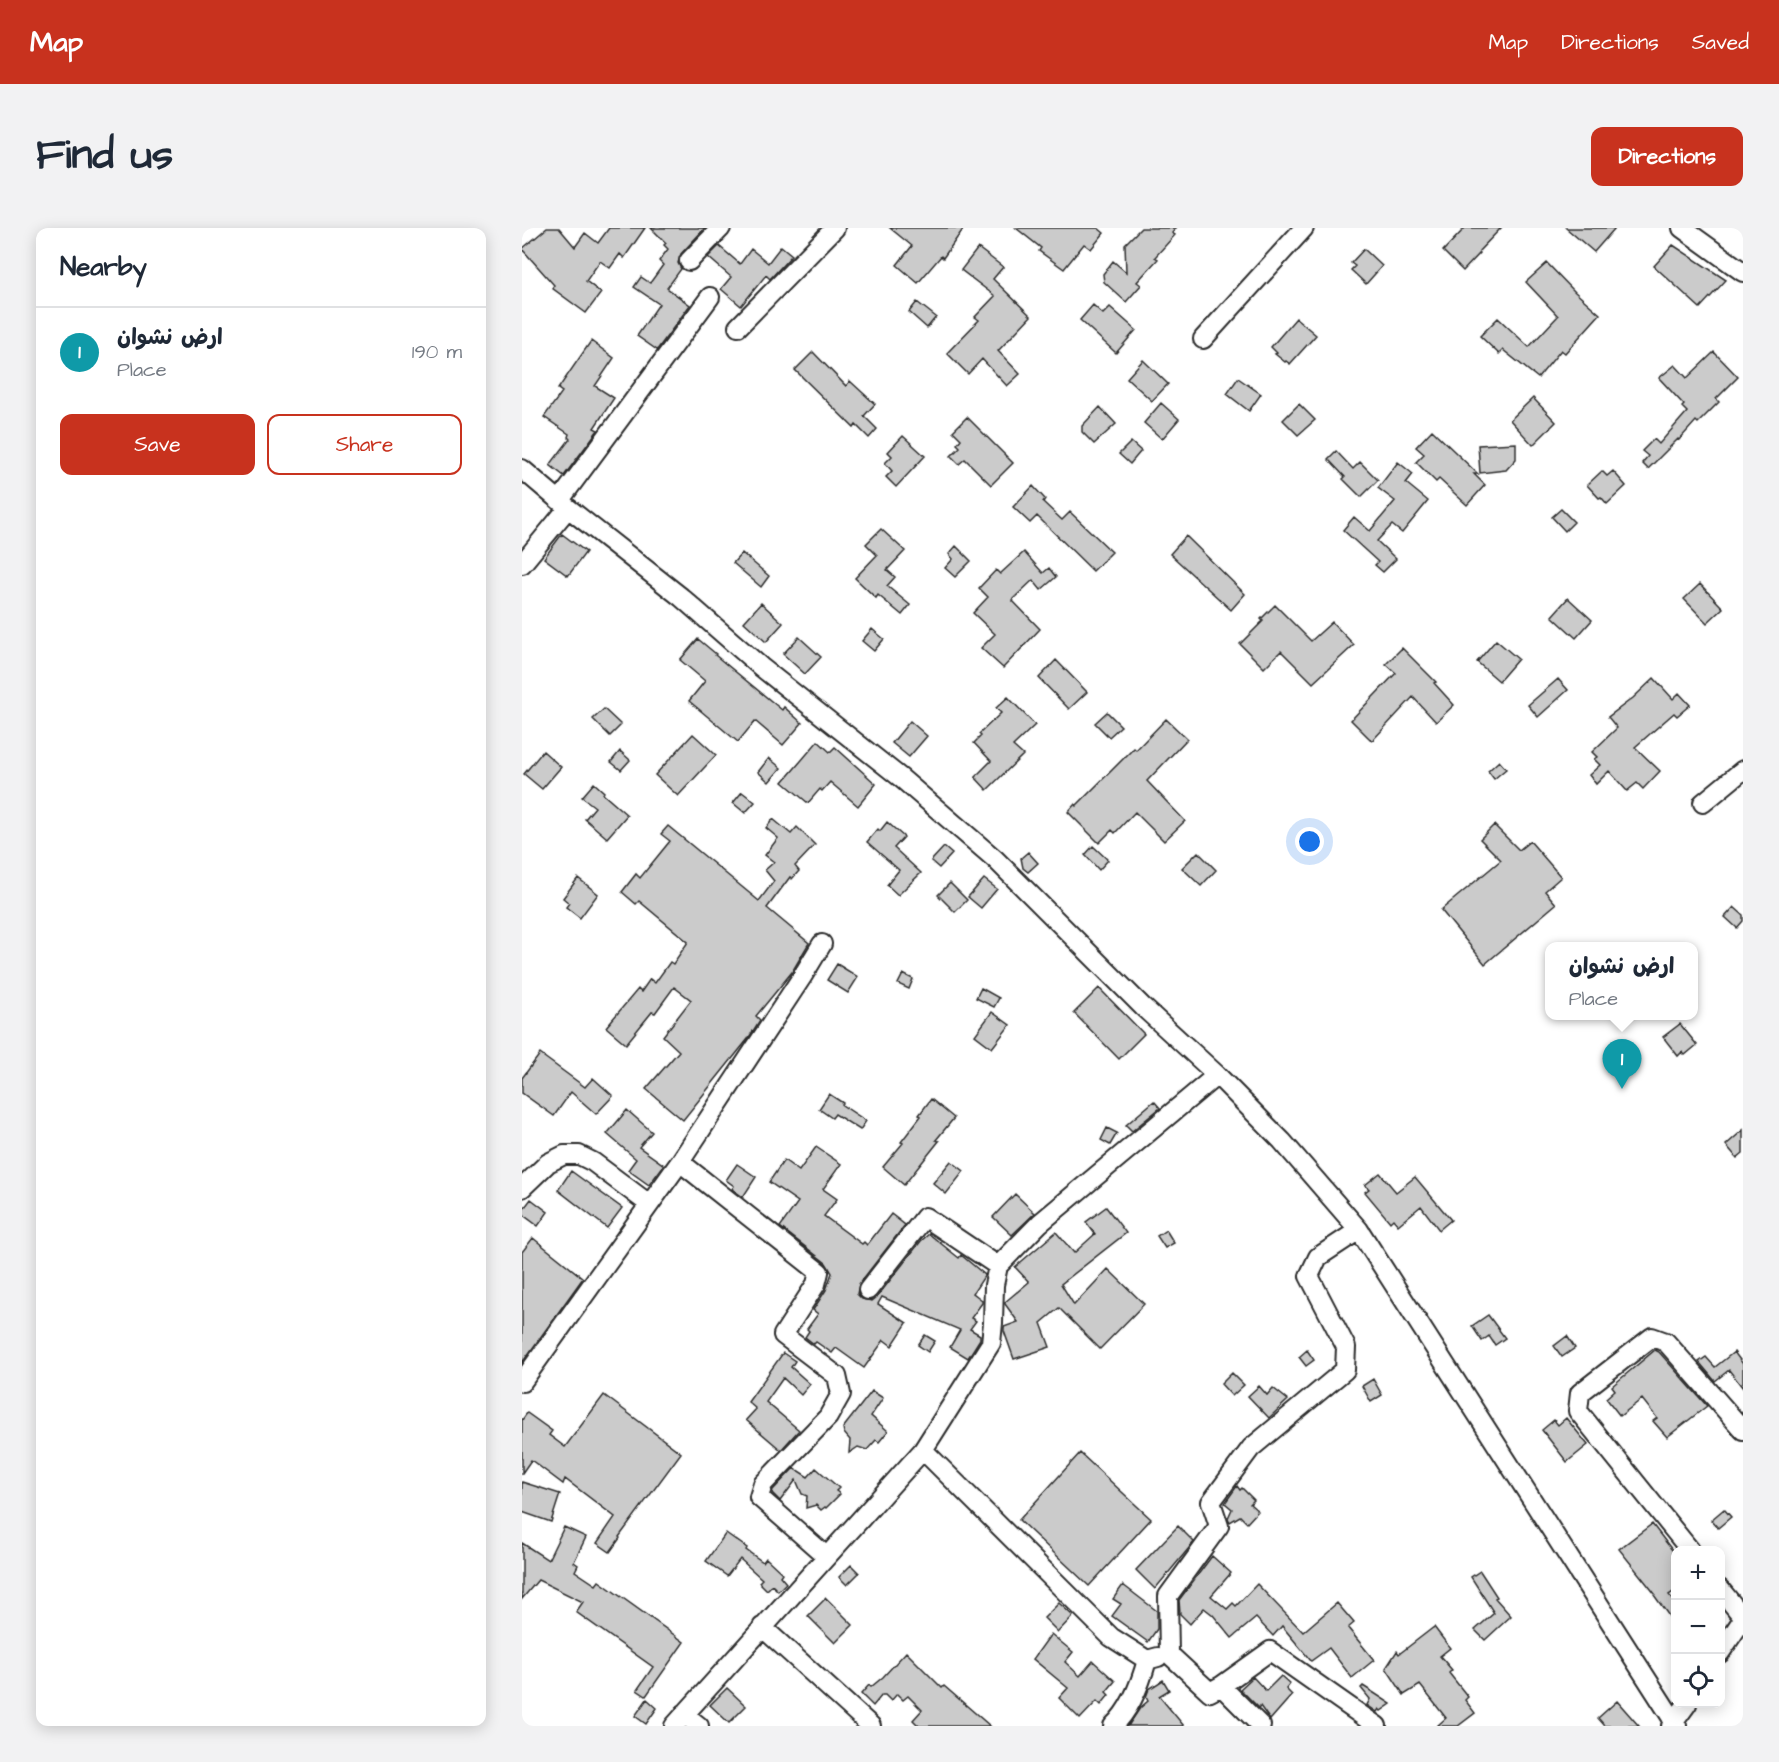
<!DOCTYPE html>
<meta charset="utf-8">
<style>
body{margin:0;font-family:"Architects Daughter","Playpen Sans Arabic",sans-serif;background:#f2f2f3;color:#1f2937}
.controls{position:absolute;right:18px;bottom:18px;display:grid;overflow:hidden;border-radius:12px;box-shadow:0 3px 15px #0003}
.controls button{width:54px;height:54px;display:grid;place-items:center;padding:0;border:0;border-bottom:2px solid #e0e1e3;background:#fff;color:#1f2937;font:30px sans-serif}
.you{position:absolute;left:788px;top:614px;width:21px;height:21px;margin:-15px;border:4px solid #fff;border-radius:50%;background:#1a73e8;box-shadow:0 0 0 9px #1a73e833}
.badge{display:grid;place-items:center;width:39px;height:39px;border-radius:50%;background:#c8321e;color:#fff;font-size:20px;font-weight:700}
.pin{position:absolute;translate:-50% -50px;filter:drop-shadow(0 2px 3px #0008)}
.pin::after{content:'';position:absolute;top:32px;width:21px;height:18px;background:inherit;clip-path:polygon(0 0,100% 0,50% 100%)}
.popup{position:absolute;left:1023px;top:714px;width:153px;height:78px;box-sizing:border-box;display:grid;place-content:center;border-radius:12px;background:#fff;filter:drop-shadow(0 2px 4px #0005);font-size:20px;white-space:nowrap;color:#747a83}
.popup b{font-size:22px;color:#1f2937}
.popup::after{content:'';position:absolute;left:50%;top:100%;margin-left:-12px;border:12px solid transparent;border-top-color:#fff}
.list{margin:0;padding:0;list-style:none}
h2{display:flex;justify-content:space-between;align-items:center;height:78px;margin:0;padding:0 24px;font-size:26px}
h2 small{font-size:20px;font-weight:400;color:#747a83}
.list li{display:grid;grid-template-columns:39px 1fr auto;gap:18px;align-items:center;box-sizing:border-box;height:90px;padding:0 24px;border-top:2px solid #e0e1e3}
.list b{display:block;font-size:22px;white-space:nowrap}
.list p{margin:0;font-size:20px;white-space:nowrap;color:#747a83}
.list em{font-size:20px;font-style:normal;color:#747a83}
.actions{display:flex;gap:12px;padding:18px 24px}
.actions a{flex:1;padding:14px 0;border:2px solid #c8321e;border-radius:12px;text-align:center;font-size:21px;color:#c8321e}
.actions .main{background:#c8321e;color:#fff}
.icon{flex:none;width:33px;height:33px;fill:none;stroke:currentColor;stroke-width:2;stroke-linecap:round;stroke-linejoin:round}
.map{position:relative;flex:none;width:1221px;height:1498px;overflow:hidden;border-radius:12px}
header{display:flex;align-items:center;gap:36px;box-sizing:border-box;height:84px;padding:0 30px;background:#c8321e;color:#fff}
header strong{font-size:28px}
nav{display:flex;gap:33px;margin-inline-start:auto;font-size:21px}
.intro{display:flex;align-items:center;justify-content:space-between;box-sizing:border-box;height:144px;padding:0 36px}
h1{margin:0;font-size:42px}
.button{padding:15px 27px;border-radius:12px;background:#c8321e;color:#fff;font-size:21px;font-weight:700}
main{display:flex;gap:36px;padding:0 36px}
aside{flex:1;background:#fff;border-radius:12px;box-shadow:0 3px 15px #0003}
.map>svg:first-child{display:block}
.building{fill:#cbcbcb;stroke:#2b2b2b;stroke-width:1.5}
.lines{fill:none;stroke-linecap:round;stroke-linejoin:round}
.minor-casing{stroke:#2b2b2b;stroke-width:22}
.minor{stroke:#fff;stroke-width:18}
</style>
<header>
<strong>Map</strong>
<nav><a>Map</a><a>Directions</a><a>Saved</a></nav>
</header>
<div class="intro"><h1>Find us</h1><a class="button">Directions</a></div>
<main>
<aside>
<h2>Nearby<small></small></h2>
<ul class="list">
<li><span class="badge" style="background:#0f9aa8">1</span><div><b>ارض نشوان</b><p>Place</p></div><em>190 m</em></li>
</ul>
<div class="actions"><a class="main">Save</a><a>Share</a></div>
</aside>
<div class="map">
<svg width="1221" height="1498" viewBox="0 0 1221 1498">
<rect width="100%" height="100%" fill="#fff"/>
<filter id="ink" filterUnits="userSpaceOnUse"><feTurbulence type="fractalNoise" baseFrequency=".0167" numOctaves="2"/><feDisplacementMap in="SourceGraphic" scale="12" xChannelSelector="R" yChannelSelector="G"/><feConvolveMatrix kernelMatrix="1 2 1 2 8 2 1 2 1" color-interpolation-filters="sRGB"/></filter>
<g filter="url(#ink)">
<path class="building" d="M25,0H37L53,19L63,5L76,15L87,0H123L102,30L98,26L88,40L78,33L64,53L79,65L64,85L30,60L32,57L0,21Z
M129,0H183L159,26L156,35L159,41L145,60L168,77L135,122L115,108L137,76L112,59L119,49L128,55L141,37L137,33L146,21L142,17L144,15Z
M368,0H442L421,30L419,28L396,55L375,37L390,18Z
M494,0H576L582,5L569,21L562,16L542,41L517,23L519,20Z
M619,0H654L650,5L653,7L633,29L636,31L615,54L619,57L604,74L582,54L581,46L591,33L604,44L603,16Z
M943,0H979L957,23L958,25L941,43L921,23Z
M1044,0H1093L1072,24Z
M1151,17L1204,52L1178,80L1132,38Z
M197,18L218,36L229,21L246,35L259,18L270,27L248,51L244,47L219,78L199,61L209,49L186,29Z
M456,20L481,39L471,51L509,88L476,123L498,146L485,158L460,131L446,146L425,125L457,92L453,89L473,68L439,42Z
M842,21L860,38L844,56L829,42L833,38L829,35Z
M1025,35L1053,64L1078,86L1043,125L1039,122L1016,150L981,122L977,126L958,108L976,90L1007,119L1036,88L1004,54Z
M395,74L414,89L405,100L387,84Z
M571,77L581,86L588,79L614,102L594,125L558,92Z
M774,90L794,107L768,136L764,133L763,134L753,126L755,125L749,119Z
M69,113L92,130L73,158L92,170L72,200L76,202L42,248L28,237L48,211L46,209L47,206L22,189L40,164L36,161Z
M291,124L324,158L328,153L353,176L342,188L355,201L347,210L334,197L332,200L273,142Z
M1192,124L1216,149L1194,171L1197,174L1176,195L1174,193L1157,212L1156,211L1126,241L1120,235L1126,228L1120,223L1132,211L1137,216L1165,184L1160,179L1162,177L1137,150L1153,137L1165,150Z
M621,132L646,156L630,173L605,150Z
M716,150L739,166L727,183L705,166Z
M1011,170L1034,194L1011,217L988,192Z
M639,175L657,191L640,211L622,195Z
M777,176L793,192L776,207L761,192Z
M578,179L594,196L572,216L560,204V198Z
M445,189L491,235L469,257L443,231L437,236L429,228L438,219L435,216L439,211L431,203Z
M910,202L956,246H952L963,257L945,277L917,251L914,254L894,234L902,226L894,219Z
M381,208L403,228L374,259L364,249L370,243L363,235L370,228L366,224Z
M609,214L619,223L608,236L597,226Z
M994,215V231L984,242L958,245L956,217Z
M814,223L831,241L838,234L856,252L839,269L821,251L823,249L806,231Z
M876,234L891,246L884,255L906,273L880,305L870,297L855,313L874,331L861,344L853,337L856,334L821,302L832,289L848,303L873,273L856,260Z
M1080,243L1085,248L1091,243L1104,258L1085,276L1079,269L1077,270L1065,257Z
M511,258L523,271L521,274L540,292L548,284L590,324L571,343L515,288L508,295L491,279Z
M1039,281L1052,294L1043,303L1030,289Z
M359,301L383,323L365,342L373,349L365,358L388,377L380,387L356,367L354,370L333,350L355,327L344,316Z
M40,306L64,324L46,348L22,330Z
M664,308L723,366L709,382L648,326Z
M434,318L449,333L433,349L423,340L431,331L427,326Z
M502,324L521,345L527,340L534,349L519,362L511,352L490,372L518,401L481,440L459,420L473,406L451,385L466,369L457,360L474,342L478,346Z
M220,325L247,348L239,359L211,335Z
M1178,356L1201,380L1185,395L1162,371Z
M1046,370L1070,392L1054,410L1030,388Z
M239,375L261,395L244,414L222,394Z
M753,377L789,413L810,394L832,417L791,455L759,423L742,440L718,416L741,393L739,391Z
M350,401L362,411L352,423L340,413Z
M277,409L299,429L283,446L261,426Z
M176,411L194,426L193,427L260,482L262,479L280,495L261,517L233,493L216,514L167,473L183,453L158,432Z
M974,412L996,431L977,453L955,434Z
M880,420L914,454L912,455L932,477L914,494L891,469L850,513L829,492L874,445L864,436Z
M534,432L565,464L547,481L517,450Z
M1132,450L1151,471L1157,465L1168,477L1155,488L1152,485L1113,519L1138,543L1121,561L1115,555L1105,563L1087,543L1074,556L1067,547L1078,537L1072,531L1075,529L1070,524L1095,500L1086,489L1111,470Z
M1036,451L1046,462L1016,489L1006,477Z
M486,469L513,497L491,518L501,527L465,562L453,549L469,533L452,515L459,508L457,506L479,485L474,480Z
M82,481L99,497L88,508L71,491Z
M585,484L599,498L587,509L573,495Z
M644,491L665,511L625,553L663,593L642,613L613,584L593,605L590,602L577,615L546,584L553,576L554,578L612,520L614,522Z
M388,493L405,508L387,529L370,515Z
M171,506L194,527L156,568L133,547Z
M296,513L308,524L313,519L354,556L336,578L308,554L300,563L298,561L286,575L261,554Z
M21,523L39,539L20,561L2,546Z
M98,523L108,532L99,542L89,534Z
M247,530L259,540L247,554L236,544Z
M977,533L984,541L972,551L966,543Z
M72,555L82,564L81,566L105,587L85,610L63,591L73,579L60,569Z
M220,564L233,574L223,585L211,575Z
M251,591L269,606L275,599L293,617L273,638L277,643L270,651L268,649L245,680L287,715L270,744L234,788L238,792L226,811L161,892L124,861L157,823L141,808L169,772L152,759L133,785L130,784L104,816L84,799L116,761L119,764L128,751L133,755L148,734L151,736L166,714L117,673L114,676L100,664L114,646L118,650L148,613L139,606L146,598L237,673L252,653L243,642L252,634L243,627L256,610L244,600Z
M365,594L382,609L372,620L399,645L376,667L365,657L377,642L345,614L356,601L358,603Z
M972,597L997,622L1008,613L1039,649L1023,663L1034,676L963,736L919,682L979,632L958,611Z
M571,618L586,632L577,642L563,627Z
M422,619L430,626L417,640L409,633Z
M506,624L516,635L506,644L501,640L499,630Z
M676,624L694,642L679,658L660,640Z
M56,650L76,666L58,690L44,679L47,675L41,670Z
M462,651L475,661L459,680L446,669Z
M428,655L445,672L433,684L416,667Z
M1212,679L1221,687V693L1215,700L1203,689Z
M315,736L336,749L326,765L305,752Z
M381,746L391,751L387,761L376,756Z
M459,760L477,770L472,779L454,770Z
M577,760L622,806L597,831L552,785Z
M470,784L488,797L470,820L453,807Z
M1158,796L1175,817L1163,827L1160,824L1156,828L1141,809Z
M18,826L63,859L71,850L91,868L74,886L49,864L32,888L0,865V850Z
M307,866L321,875L320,877L344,893L338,902L313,886L310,890L297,881Z
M409,871L432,890L414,912L417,913L382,957L361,939L381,915L379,914L399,888L397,887Z
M632,873L638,880L610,903L604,897Z
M105,882L130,904L117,919L142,937L127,957L106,942L114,931L85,906Z
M585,900L595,905L588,917L579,912Z
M1221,902V925L1215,930L1204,917Z
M294,919L319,936L301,961L315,971L302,988L340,1016L342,1014L345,1017L369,986L383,997L337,1056L335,1066L340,1071L350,1073L355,1069L399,1013L407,1006L437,1030L439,1027L463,1047L451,1065L460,1072V1075L449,1090L454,1093L448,1101L458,1107V1111L446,1130L428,1119L438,1102L360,1069L356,1076L385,1095L370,1118L362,1112L342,1140L314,1120L310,1125L294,1114L292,1116L283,1109L287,1103L285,1101L296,1086L291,1082L304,1062L310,1045L304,1035L258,999L276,974L247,954L262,932L277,943Z
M429,933L442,943L424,966L411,955Z
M215,936L234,949L221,969L210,961L212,958L204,952Z
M49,943L100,980L85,1000L36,962Z
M858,945L874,964L893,949L929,992L917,1002L899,978L876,997L871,991L868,994L843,964L847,961L843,957Z
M493,966L513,985L490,1007L471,989Z
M9,971L26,984L16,998L0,986V983Z
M584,979L604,1005L539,1056L552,1077L586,1041L622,1076L578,1121L537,1080L519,1095L528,1119L492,1131L482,1103V1099L496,1094L483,1076V1074L507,1054L493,1039L534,1004L552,1025L573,1006L564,994Z
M644,1002L652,1015L643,1020L635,1008Z
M11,1010L61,1050L0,1135V1024Z
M966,1087L983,1110L973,1117L967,1108L960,1113L950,1098Z
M403,1107L413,1113L406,1124L396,1117Z
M1045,1108L1053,1120L1040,1129L1032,1118Z
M785,1122L792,1132L784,1138L777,1129Z
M1133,1122L1137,1124L1185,1178L1145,1209L1131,1193L1135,1190L1120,1171L1098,1188L1084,1170L1093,1162L1090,1158Z
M1212,1124L1221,1136V1160L1207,1142L1193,1153L1177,1134L1184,1129L1193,1139Z
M261,1125L273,1133L269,1139L288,1156L279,1167L261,1150L244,1174L277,1202L259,1222L224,1192L234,1181L226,1174Z
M710,1145L722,1157L710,1168L699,1156Z
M851,1151L860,1167L849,1174L840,1158Z
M737,1158L745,1167L751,1160L766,1172L747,1190L726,1168Z
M350,1163L361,1170L349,1188L366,1203L357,1214L354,1212L345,1222L336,1219L327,1225L328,1212L322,1205L321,1200Z
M82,1167L159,1225L97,1309L98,1310L88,1324L75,1315L93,1289L43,1251L41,1256L9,1232L0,1245V1192L5,1185L30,1203L27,1207L43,1219Z
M1044,1190L1066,1217L1045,1234L1020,1202L1032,1192L1036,1197Z
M558,1225L629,1291L567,1358L497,1292Z
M272,1240L286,1249L294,1240L317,1260L314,1263L318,1266L304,1280L303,1279L299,1282L294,1277L284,1280L285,1268L280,1266L274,1252L258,1273L250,1265L251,1262Z
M0,1254L38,1266L29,1294L0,1284Z
M715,1258L718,1262L720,1260L732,1272L728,1276L736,1283L725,1295L718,1288L708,1294L706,1290L710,1281L703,1275Z
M1202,1281L1209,1289L1196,1300L1189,1292Z
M1130,1296L1154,1327V1362L1147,1367L1154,1375V1398L1132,1367L1133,1366L1097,1321Z
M656,1298L672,1314L633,1361L614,1342Z
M42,1299L64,1309L52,1334L56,1337L53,1343L74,1357L77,1353L162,1414L124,1468L115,1462L131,1439L54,1384L61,1374L16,1352L0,1371V1315L26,1332Z
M204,1305L225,1320L224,1322L241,1334L244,1330L260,1345L258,1348L264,1355L256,1363L250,1357L245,1362L237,1354L240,1351L218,1331L205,1348L184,1333Z
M690,1328L709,1345L689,1368L705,1381L711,1375L714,1378L735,1356L781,1404L815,1375L832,1395L826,1400L852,1432L830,1450L807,1420L789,1433L760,1398L751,1408L734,1390L710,1410L691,1387L682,1380L668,1396L658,1386L657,1372Z
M329,1337L337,1345L325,1357L317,1349Z
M958,1343L975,1369L973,1370L989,1388L963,1412L953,1402L972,1385L949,1349Z
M601,1357L635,1383V1401L626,1414L590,1388L599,1376L591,1371Z
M304,1370L331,1397L313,1415L286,1388Z
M537,1375L551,1388L536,1404L522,1390Z
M912,1399L928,1420L918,1428L930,1442L927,1445L946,1469L943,1472L953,1485L936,1498H915L924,1490L898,1457L882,1467L864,1440L875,1423L877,1426Z
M529,1406L551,1424L543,1434L558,1448L571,1433L593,1453L584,1464L587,1467L579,1477L575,1473L558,1491L537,1470L546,1460L511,1431Z
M384,1424L420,1460L422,1458L468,1498H397L391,1492L400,1482L386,1468L381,1472L375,1466L369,1473L363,1467H360L351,1478L339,1466L347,1457L349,1459L361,1449Z
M759,1448L768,1456L764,1461L770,1467L748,1492L738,1478L737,1480L718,1461L731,1449L744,1463Z
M641,1452L647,1462L637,1468L662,1498H606L618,1480L626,1473L624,1469L627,1461Z
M841,1458L852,1465L869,1476L859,1483L857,1481L855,1484L845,1477L848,1471L839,1460Z
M205,1460L224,1478L207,1495L188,1477Z
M125,1471L135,1480L124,1496L113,1488Z
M1095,1473L1117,1498H1083L1076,1490Z"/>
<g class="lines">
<defs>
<path id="minor" d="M1160,0L1221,44
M167,33L199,0
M216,99L313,0
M681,111L782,0
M0,241L46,280L159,369L239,439L379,550L473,631L621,779L695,847L760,913L837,1002L1155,1498
M38,272L188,69
M0,336L46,280
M1181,575L1221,542
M158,934L297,1044L294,1056L261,1107L315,1148L319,1166L306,1189L241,1256L237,1269L304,1328
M0,960L26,935L42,927H57L71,934L127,976
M837,1002L796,1029L787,1048L824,1119L823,1142L729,1220L689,1274L697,1298L646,1368L647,1426L688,1464L699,1458L748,1423L855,1498
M346,1062L403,989L476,1038
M0,1154L158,934L280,749L300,716
M401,1222L589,1409L625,1432
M1168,1322L1056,1183L1058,1165L1130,1109L1144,1114L1221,1202
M1198,1361L1221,1389
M240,1399L349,1498
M1198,1425L1221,1391
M699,1458L739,1498
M162,1486L177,1498
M152,1498L401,1222L469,1115L471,1095L472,1057L476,1038L518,995L695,847
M591,1498C609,1481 619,1454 625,1432L636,1429
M1149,1498L1165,1476"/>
</defs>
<use href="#minor" class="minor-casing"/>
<use href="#minor" class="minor"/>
</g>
</g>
</svg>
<div class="controls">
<button>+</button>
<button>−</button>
<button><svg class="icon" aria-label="locate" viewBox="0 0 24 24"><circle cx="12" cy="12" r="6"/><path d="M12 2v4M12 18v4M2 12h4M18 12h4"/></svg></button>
</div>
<div class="you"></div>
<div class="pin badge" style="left:1100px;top:861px;background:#0f9aa8">1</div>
<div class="popup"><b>ارض نشوان</b>Place</div>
</div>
</main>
